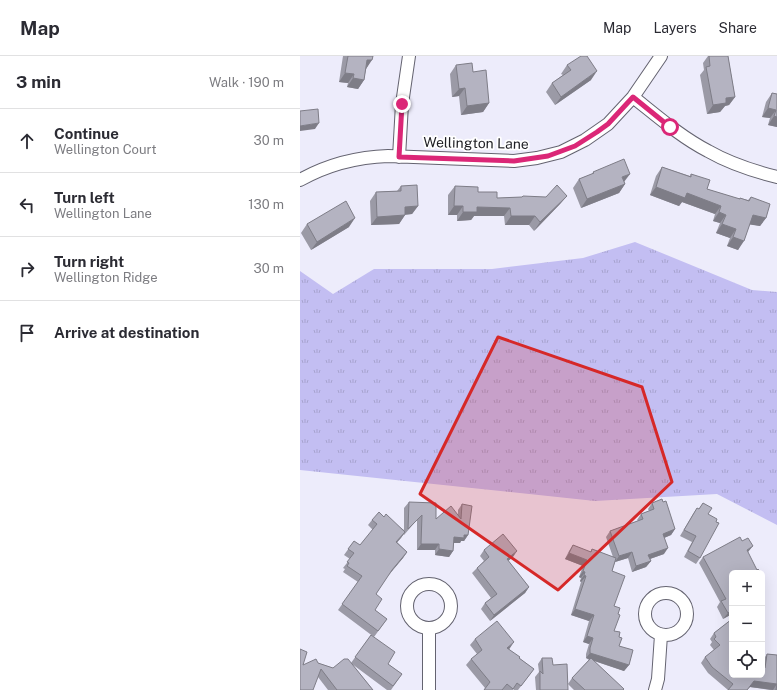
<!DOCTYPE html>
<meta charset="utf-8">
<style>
body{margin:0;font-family:"Public Sans",sans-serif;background:#f2f2f3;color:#2b2b33}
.controls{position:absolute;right:12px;bottom:12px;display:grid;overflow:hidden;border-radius:6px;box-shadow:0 4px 16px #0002}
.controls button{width:36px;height:36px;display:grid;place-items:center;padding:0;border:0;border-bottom:1px solid #e1e1e2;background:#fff;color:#2b2b33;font:20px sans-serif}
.stop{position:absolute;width:12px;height:12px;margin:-9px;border:3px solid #db2777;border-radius:50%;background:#fff}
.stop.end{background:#db2777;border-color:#fff;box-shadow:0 1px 4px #0008}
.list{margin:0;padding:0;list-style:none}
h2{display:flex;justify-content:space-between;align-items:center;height:52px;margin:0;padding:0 16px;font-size:17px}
h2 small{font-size:13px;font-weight:400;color:#7c7c81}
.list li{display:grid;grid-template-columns:26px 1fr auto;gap:12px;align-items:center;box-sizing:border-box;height:64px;padding:0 16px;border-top:1px solid #e1e1e2}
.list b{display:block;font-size:15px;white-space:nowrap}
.list p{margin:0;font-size:13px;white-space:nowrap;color:#7c7c81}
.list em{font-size:13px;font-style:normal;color:#7c7c81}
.icon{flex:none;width:22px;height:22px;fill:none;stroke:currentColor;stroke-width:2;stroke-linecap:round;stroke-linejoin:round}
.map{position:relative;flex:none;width:477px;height:634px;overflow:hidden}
header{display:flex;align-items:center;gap:24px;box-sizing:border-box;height:56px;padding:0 20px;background:#fff;border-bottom:1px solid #e1e1e2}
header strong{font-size:19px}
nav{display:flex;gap:22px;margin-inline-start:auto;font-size:14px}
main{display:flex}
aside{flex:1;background:#fff}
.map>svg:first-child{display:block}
.grass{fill:url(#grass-tufts)}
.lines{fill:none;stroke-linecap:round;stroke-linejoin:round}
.street-casing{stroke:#646370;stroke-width:14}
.street{stroke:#fff;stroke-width:12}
.wall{fill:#9b9aa6}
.shaded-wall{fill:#7e7d87}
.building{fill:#b4b3c1;stroke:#7e7d87}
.route{stroke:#db2777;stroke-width:5}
.marked{fill:#d62828;fill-opacity:0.2;stroke:#d62828;stroke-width:3;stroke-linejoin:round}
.labels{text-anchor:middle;stroke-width:3.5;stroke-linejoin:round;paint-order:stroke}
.street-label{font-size:14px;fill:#1e1e23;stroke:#fff}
</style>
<header>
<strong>Map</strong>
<nav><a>Map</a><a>Layers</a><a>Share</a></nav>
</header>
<main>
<aside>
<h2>3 min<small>Walk · 190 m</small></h2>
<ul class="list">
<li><svg class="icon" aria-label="ahead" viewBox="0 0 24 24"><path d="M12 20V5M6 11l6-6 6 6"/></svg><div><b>Continue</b><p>Wellington Court</p></div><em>30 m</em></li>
<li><svg class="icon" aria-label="left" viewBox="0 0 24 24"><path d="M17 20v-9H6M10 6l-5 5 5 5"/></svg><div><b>Turn left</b><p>Wellington Lane</p></div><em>130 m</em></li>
<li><svg class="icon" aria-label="right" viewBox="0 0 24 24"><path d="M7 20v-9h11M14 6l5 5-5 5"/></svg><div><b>Turn right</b><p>Wellington Ridge</p></div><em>30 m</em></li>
<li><svg class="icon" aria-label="arrive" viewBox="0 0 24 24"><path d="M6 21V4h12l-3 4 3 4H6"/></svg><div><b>Arrive at destination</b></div></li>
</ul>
</aside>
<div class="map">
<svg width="477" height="634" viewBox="0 0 477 634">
<defs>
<pattern id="grass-tufts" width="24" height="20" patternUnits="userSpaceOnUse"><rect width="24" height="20" fill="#c3bef2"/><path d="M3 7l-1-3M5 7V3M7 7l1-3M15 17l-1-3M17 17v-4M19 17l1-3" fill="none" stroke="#a7a3cf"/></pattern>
</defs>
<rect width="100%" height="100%" fill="#edecfb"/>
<path class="grass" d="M335,186L452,234L477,236V469L417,438L295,445L0,414V215L33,238L74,213H192L283,202Z"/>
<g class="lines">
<defs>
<path id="street" d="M333,41C357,60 381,81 408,95C429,107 453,115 477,121
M99,101L102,48L109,0
M0,124C27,109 57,101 88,100L214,105L237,102L261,96L285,84L308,68L333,41L361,0
M107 550a22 22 0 1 1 44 0a22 22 0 1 1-44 0Z
M345 558a21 21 0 1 1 42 0a21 21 0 1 1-42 0Z
M129,634V572
M355,634L358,623L361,579"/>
</defs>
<use href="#street" class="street-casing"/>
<use href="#street" class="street"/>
</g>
<path class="wall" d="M43,0H73L66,13L64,24L58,33L47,31L48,27L39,26Z
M408,0H428L435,41L429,49L425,50L420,56L407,58L400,19L404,14L403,7Z
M156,9L173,16L189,47L183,56L161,59L159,40L152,41L150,18Z
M267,9L291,24L255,49L246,36L252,27L263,19L261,18Z
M472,37L477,38V71L468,69L470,62L462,61L466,46Z
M362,111L390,120L391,118L407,133L439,143L440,142L448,144L451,141L466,162L460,170L450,168L438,194L427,190L430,182L416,177L420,167L413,165L415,158L382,146L379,150L350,139L356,120Z
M293,116L324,126L325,128L319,137L281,152L273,132L279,123L292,118Z
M101,130L118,150L112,158L105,159L99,168L71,169L70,145L76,136L97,135Z
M155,130L178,136L197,142L246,141L267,140L260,148L234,175L229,169H205L204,160H174L171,164L157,165V159H148V139Z
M7,168L49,171L11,194L1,177Z
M109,446L136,463L158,459V454L162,448L168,479L164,485H161L160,487H154L153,495L149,501L135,499V494H117V464L104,479V478L97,486L107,496L103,502L88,519L76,538L75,554L87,563L74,581L38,554L58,526L43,516L45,513L43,512L50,503L44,499L54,485L60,489L73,474L68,469L72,464L84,461L104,474V452Z
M352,447L375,473L371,479L364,482V498L350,503L351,505L346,511L332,516L328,502L315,506L312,515L314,550L318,558L314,575L319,581V590L329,609L324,615L294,605L323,634H274L268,628L272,622L289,604L286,602V598L289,588L283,586L289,565L271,559L281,526L280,525L281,522L279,521L283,510L265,503L269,495L273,489L290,496L292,493L313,501L306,481L310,475L338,465L337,464L341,458L349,455L348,453Z
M403,447L408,458L400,502L396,508L384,501L392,486L380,480L393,458L397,452L399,453Z
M184,494L213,501L208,505L229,531L225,537L190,565L181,553L185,547L191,542L172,517L184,505L180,500Z
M448,496L432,558L423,563L417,551L420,546L399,507L403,501Z
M432,563V619L462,609L463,604L467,598L477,599V634H470L450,631L428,634L408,617L401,607L405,601L414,594L410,589L412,586L410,583L414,577Z
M71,579L88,608L102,618L91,634H87L52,608L73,634H28L18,621L3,609L18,607L33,612L51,607Z
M175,583L210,592L209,593L219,602L234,613L218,634H214L213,633V634H184L185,632L166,609L171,603L177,598L170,589Z
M242,602L253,609L268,634H236L235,621L239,616L238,608Z"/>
<path class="shaded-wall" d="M67,4H72L66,13Z
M297,15L291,24L255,49L261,41Z
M45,17L54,18L48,27L39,26Z
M53,22L64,24L58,33L47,31Z
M165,32L159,40L152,41L159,33Z
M435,41L429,49L425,50L420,56L407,58L413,49L426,42Z
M189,47L183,56L161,59L167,50Z
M468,52L476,54L470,62L462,61Z
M474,60L477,61V71L468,69Z
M19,67L15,73L0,75V70Z
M330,118L324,126L322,121Z
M325,128L319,137L281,152L287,143Z
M356,131L387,137L421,150L415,158L382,146L379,150L350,139Z
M267,140L260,148L234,175L240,166Z
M118,150L112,158L99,159L105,151Z
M154,150H163L157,159H148Z
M177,151L210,152L204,160H174L171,164L157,165L163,156Z
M419,156L426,159L420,167L413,165Z
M105,159L99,168L71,169L77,161Z
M453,159L466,162L460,170L446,168Z
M211,160H235L229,169H205Z
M55,162L49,171L11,194L17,186Z
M422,168L436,173L430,182L416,177Z
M433,181L444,185L438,194L427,190Z
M375,473L371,479L359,484L363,478Z
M105,476L101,482L92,492L96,486Z
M164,479H168L164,485H161L160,487H150L154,481Z
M121,488H139L135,494H117Z
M453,490L448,496L442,500L447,494Z
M368,492L364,498L344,505L348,499Z
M139,493L153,495L149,501L135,499Z
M217,495L213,501L203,509L207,503Z
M107,496L103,502L88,520L92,514Z
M332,496L328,502L315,506L319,500Z
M269,497L287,504L283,510L265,503Z
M351,505L346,511L332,516L336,510Z
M283,515L285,516L281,522L279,521Z
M284,519L286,520L281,526L280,525Z
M229,531L225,537L190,565L194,559Z
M275,553L294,559L289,565L271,559Z
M432,554V558L423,563L428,557Z
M287,580L293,582L289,588L283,586Z
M214,586L210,592L203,598L207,592Z
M290,597L329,609L324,615L286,602Z
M454,625L477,628L473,634L450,631L447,634Z"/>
<path class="building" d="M48,0H73L72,4H67L64,24L53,22L54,18L45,17Z
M281,0H287L297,15L261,41L252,27L271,14L267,9Z
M409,0H428L435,41L426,42V47L413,49L406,11L410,10Z
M172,7L173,16L186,14L189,47L167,50L165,32L159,33L156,9Z
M472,37L477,38V61L474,60L476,54L468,52Z
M18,53L19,67L0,70V55Z
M324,103L330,118L322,121L325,128L287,143L279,123L294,117L293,116Z
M362,111L391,121V118L410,124L407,133L440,143V142L449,145L451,141L470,148L466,162L453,159L444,185L433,181L436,173L422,168L426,159L419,156L421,150L387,137L385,142L356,131Z
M117,129L118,150L105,151V159L77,161L76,136L101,135V130Z
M257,129L267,140L240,166L235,160H211L210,152L177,151V156H163V150H154L155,130L178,131V136H197V142L222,141L223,140L246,141Z
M46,145L55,162L17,186L7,168Z
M362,443L363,446L366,445L375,473L363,478L368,492L348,499L351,505L336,510L332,496L319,500L310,475L343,463L341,458L354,453L352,447Z
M109,446L136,447V463L151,450L161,463L162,448L172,450L168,479H164V482L154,481L153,495L139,493V488H121L122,459L108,473Z
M403,447L412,452L408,458L417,463L416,466L419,467L400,502L388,495L396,480L384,474L397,452L399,453Z
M79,456L84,461L86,458L105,476L96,486L107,496L92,514L76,538L82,543L75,554L87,563L78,575L42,548L62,520L47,510L49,507L47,506L54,497L48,493L54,485L60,489L77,468L72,464Z
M203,478L217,495L207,503L229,531L194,559L185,547L197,538L177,512L189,501L184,494Z
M440,481L442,485L448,482L453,490L447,494L457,514L458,513L461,517H432V554L428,557L421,545L426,543L403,501Z
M273,489L291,496L292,493L316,502L312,515L325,520L314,550L320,552L318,558L320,559L314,575L320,576L319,581L322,582L319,590L333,594L329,609L290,597V592L293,582L287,580L294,559L275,553L286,520L284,519L285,516L283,515L287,504L269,497Z
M432,563V619H462V609L465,612L467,598L477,599V634H476L477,628L454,625L447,634H428L433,628L412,611L405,601L420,589L414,583L416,581L414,577Z
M197,565L214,586L207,592L220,601L219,602L234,613L221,630L217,627L213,633L207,628L202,634H184L190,626L171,603L182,594L175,583Z
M71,579L95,596L88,608L102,618L93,630L55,601Z
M0,593L7,596L3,609L16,603L18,607L33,612L44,603H48L73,634H37L21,613L13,634H0Z
M242,602H252L253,609L267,608L268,634H240V615L243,618Z
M291,602L324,633L323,634H285L272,622Z"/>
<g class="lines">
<path class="route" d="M102,48L99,101L214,105L248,100L275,90L297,76L308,68L333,41L370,71"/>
</g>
<path class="marked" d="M198,281L342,331L372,426L258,534L120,438Z"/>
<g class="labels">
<g class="street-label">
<text transform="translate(176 87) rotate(1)" y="5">Wellington Lane</text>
</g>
</g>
</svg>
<div class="controls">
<button>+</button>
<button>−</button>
<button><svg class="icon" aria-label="locate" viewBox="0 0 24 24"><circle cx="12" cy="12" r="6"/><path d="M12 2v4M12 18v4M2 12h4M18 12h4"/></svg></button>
</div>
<div class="stop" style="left:370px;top:71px"></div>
<div class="stop end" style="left:102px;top:48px"></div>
</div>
</main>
